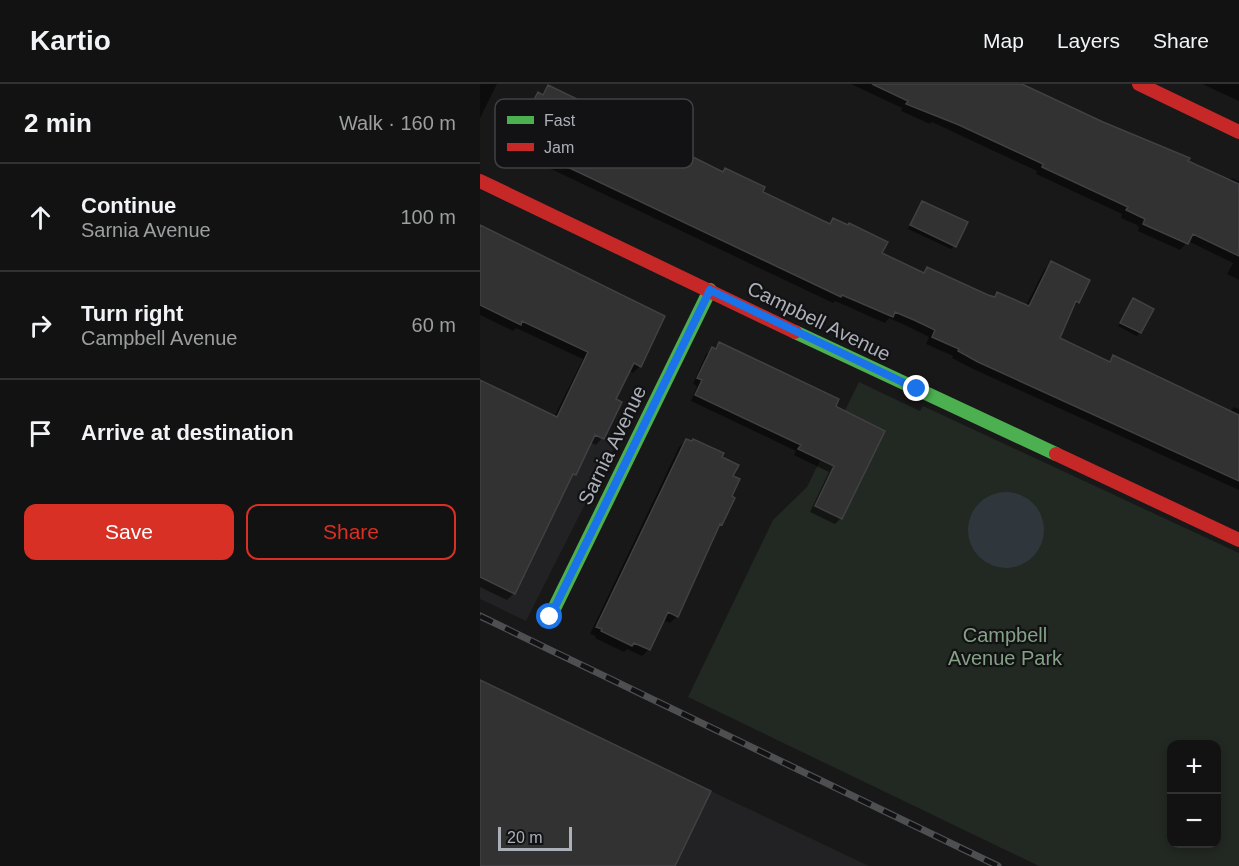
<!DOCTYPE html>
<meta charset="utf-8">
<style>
body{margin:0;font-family:Arial,sans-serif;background:#1f2020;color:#f1f3f6}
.controls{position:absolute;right:18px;bottom:18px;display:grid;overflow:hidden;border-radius:12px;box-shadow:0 3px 9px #0003}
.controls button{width:54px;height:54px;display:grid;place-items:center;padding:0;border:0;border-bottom:2px solid #313232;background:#121212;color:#f1f3f6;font:30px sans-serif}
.scale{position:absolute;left:18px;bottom:15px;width:74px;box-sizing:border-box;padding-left:6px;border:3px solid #abafb7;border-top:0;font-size:16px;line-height:21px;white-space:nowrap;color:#abafb7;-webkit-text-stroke:4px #121214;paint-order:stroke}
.stop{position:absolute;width:18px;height:18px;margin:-14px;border:4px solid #1a73e8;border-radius:50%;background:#fff}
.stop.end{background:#1a73e8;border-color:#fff;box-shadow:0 2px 6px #0008}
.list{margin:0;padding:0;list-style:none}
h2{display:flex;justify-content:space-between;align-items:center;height:78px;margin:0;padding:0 24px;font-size:26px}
h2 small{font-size:20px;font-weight:400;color:#9c9e9f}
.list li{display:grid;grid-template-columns:39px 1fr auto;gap:18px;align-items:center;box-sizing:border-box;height:108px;padding:0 24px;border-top:2px solid #313232}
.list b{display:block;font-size:22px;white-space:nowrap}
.list p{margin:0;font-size:20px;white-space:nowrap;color:#9c9e9f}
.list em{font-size:20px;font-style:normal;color:#9c9e9f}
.actions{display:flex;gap:12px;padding:18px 24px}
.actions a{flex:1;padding:14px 0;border:2px solid #d93025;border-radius:12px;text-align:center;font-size:21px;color:#d93025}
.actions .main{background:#d93025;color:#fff}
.icon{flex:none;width:33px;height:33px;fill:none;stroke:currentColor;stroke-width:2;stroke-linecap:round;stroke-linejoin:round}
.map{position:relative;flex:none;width:759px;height:782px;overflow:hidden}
header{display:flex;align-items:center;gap:36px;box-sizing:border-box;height:84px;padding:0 30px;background:#121212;border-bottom:2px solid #313232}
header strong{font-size:28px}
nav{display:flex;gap:33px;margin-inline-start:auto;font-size:21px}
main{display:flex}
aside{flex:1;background:#121212}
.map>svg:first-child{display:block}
.built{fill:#222224}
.green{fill:#222822;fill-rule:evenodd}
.water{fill:#30373c}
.shadow{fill:#0007}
.building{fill:#323233;stroke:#414144;stroke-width:1.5}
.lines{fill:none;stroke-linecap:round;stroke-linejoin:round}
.fast{stroke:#4caf50;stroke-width:14}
.jam{stroke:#c62828;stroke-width:14}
.rail-casing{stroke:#4e4f51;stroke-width:7}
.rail{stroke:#121214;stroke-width:4.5;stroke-dasharray:14;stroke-linecap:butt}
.route{stroke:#1a73e8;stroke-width:8}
.labels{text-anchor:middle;stroke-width:4.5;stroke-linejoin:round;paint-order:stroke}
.street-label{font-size:20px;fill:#abafb7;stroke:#121214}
.park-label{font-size:20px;fill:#84a085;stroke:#121214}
.key{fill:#121214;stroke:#404145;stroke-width:1.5}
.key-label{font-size:16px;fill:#abafb7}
</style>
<header>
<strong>Kartio</strong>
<nav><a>Map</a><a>Layers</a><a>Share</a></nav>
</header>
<main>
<aside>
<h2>2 min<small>Walk · 160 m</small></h2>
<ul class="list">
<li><svg class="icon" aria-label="ahead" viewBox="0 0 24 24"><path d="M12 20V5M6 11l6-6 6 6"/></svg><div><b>Continue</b><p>Sarnia Avenue</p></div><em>100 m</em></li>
<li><svg class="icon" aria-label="right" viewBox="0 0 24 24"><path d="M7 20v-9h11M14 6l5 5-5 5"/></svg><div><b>Turn right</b><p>Campbell Avenue</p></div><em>60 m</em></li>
<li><svg class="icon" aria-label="arrive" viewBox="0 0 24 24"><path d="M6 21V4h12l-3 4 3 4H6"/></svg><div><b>Arrive at destination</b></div></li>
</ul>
<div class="actions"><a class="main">Save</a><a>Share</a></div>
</aside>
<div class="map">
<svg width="759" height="782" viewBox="0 0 759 782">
<rect width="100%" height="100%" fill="#181818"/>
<path class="built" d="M0,296L135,361L46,537L0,515Z
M0,596L231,707L389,782H0Z"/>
<path class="green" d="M379,298L440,327L443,322L759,469V782H559L208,613L293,436L327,403ZM692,660H736V760H692Z"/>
<path class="water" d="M488 446a38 38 0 1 1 76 0a38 38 0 1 1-76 0Z"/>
<path class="shadow" d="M0,0H17L0,34Z
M371,0H538L749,97L752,94L759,97V196L747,190L753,179L708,157L700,166L658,147L659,142L641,134L642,130L556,90L557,87L452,38L450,40L421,27L422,24Z
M722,0H759V17Z
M68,3L141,39L150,29L153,59L197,81L206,70L242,89L245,86L281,109L349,141L353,136L400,170L442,190L448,184L513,214L517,210L546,222L564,186L571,179L598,218L591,225L578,255L628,278L634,273L749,328L754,323L759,325V406L491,284L472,274L473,272L446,260L449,253L427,242L409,234L405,239L355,217L353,219L29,65L30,62L29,61L51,17L58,10L61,11Z
M442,118L474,162L471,165L428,145Z
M0,142L160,282L153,289L149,286L134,316L140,318L122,354L116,361L109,358L94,390L89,395L34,509L27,516L0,503V298L74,333L103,275L36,244L33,247L0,231Z
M653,216L672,226L657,252L638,242Z
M239,260L403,347L361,434L355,440L330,428L349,388L314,371L316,367L211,317L217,302L213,300L226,270Z
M206,356L240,374L251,393L241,441L236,446L197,532L190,539L183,536L169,565L162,572L147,565L144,568L115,554L116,552L110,550L199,363Z"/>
<path class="building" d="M392,0H542L623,38L710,74L708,77L759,100V172L713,150L708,160L663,140L665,135L646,126L648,123L562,83L563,80L479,41L426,20L428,17Z
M68,1L144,38L149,27L167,35L155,59L199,80L205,69L243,88L245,84L285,103L283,108L350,140L353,134L368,141L369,139L408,158L402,169L444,189L447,183L508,211L515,213L517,208L549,222L571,177L610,196L599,219L596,217L580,254L630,278L633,271L759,331V397L498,278L478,267L479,265L452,253L455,246L434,236L415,228L413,233L362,211L361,213L35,58L36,55L34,54L58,8L63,11Z
M442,117L488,138L476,163L430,141Z
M0,141L185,232L161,283L154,279L136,315L142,318L124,355L115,351L96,391L93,390L35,510L0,493V296L77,333L108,268L42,237L41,241L0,221Z
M653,214L674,225L661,249L640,239Z
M239,258L359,315L356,322L357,323L405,347L362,435L335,422L354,382L318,365L321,361L215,311L222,296L217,294L232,263L236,265Z
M206,355L212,357L213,355L244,369L242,373L259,381L253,392L260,395L252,412L255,414L242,441L240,440L198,533L188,528L170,566L154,559L152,562L121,547L122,545L116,543Z
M0,596L231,707L195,782H0Z"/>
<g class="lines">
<path class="fast" d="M315,248L576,370
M70,533L230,206"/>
<path class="jam" d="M659,0L759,48
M0,97L315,248
M576,370L759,456"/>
<defs>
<path id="rail" d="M0,532L518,782"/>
</defs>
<use href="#rail" class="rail-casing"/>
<use href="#rail" class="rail"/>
</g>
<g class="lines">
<path class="route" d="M70,533L230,206L437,305"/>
</g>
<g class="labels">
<g class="street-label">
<text transform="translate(339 237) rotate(26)" y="7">Campbell Avenue</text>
<text transform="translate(132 361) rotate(-64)" y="7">Sarnia Avenue</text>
</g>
<g class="park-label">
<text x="525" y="558">Campbell<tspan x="525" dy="23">Avenue Park</tspan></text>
</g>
</g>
<rect x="15" y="15" width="198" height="69" rx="9" class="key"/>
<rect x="27" y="32" width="27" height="8" fill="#4caf50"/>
<rect x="27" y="59" width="27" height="8" fill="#c62828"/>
<g class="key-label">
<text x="64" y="42">Fast</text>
<text x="64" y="69">Jam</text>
</g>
</svg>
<div class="controls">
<button>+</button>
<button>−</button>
</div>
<div class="scale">20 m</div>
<div class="stop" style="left:70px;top:533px"></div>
<div class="stop end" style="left:437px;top:305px"></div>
</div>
</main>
